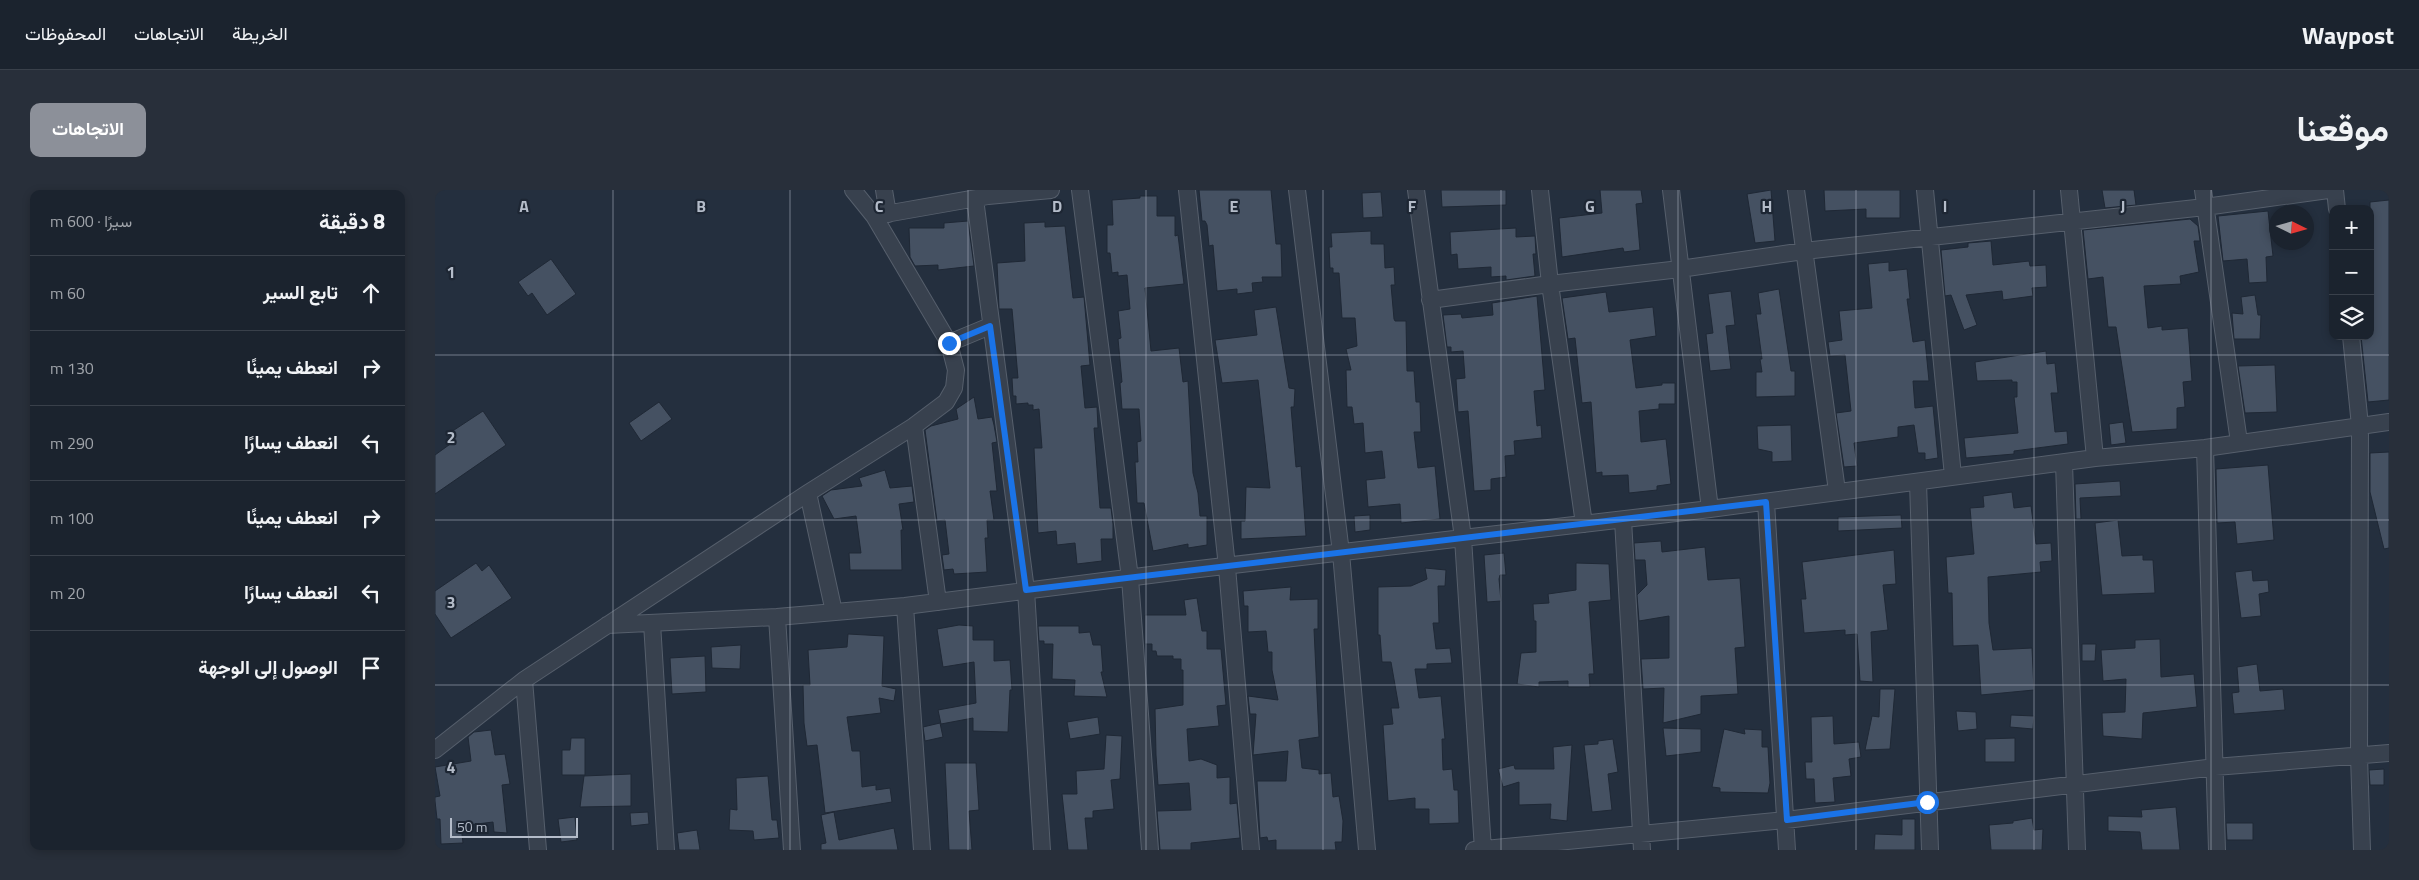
<!DOCTYPE html>
<html lang="ar">
<meta charset="utf-8">
<style>
body{margin:0;font-family:"Titillium Web",Vazirmatn,sans-serif;background:#282f3a;color:#f1f3f6;direction:rtl}
.controls{position:absolute;right:15px;top:15px;display:grid;overflow:hidden;border-radius:10px;box-shadow:0 2px 8px #0003}
.controls button{width:45px;height:45px;display:grid;place-items:center;padding:0;border:0;border-bottom:1px solid #39404a;background:#1b232e;color:#f1f3f6;font:25px sans-serif}
.compass{position:absolute;left:1834px;top:15px;width:45px;height:45px;border-radius:50%;background:#1b232e;box-shadow:0 2px 8px #0003;rotate:95deg}
.scale{position:absolute;left:15px;bottom:12px;width:128px;box-sizing:border-box;padding-left:5px;border:2px solid #b4bcc9;border-top:0;font-size:14px;line-height:18px;white-space:nowrap;color:#b4bcc9;-webkit-text-stroke:4px #1d2633;paint-order:stroke}
.stop{position:absolute;width:15px;height:15px;margin:-11px;border:4px solid #1a73e8;border-radius:50%;background:#fff}
.stop.end{background:#1a73e8;border-color:#fff;box-shadow:0 1px 5px #0008}
.list{margin:0;padding:0;list-style:none}
h2{display:flex;justify-content:space-between;align-items:center;height:65px;margin:0;padding:0 20px;font-size:21px}
h2 small{font-size:16px;font-weight:400;color:#a0a4aa}
.list li{display:grid;grid-template-columns:32px 1fr auto;gap:15px;align-items:center;box-sizing:border-box;height:75px;padding:0 20px;border-top:1px solid #39404a}
.list b{display:block;font-size:19px;white-space:nowrap}
.list em{font-size:16px;font-style:normal;color:#a0a4aa}
.icon{flex:none;width:28px;height:28px;fill:none;stroke:currentColor;stroke-width:2;stroke-linecap:round;stroke-linejoin:round}
.map{position:relative;flex:none;width:1954px;height:660px;overflow:hidden;direction:ltr;border-radius:10px}
header{display:flex;align-items:center;gap:30px;box-sizing:border-box;height:70px;padding:0 25px;background:#1b232e;border-bottom:1px solid #39404a}
header strong{font-size:24px}
nav{display:flex;gap:28px;margin-inline-start:auto;font-size:18px}
.intro{display:flex;align-items:center;justify-content:space-between;box-sizing:border-box;height:120px;padding:0 30px}
h1{margin:0;font-size:35px}
.button{padding:12px 22px;border-radius:10px;background:#8c9099;color:#fff;font-size:18px;font-weight:700}
main{display:flex;gap:30px;padding:0 30px}
aside{flex:1;background:#1b232e;border-radius:10px;box-shadow:0 2px 8px #0003}
.map>svg:first-child{display:block}
.building{fill:#455162;stroke:#1f2835}
.lines{fill:none;stroke-linecap:round;stroke-linejoin:round}
.minor-casing{stroke:#565f6c;stroke-width:18}
.minor{stroke:#38414e;stroke-width:16}
.route{stroke:#1a73e8;stroke-width:6}
.grid{fill:none;stroke:#b4bcc9;stroke-width:1;stroke-opacity:0.55}
.grid-label{font-size:16px;text-anchor:middle;font-weight:bold;fill:#b4bcc9;stroke:#1d2633;stroke-width:4.5;stroke-linejoin:round;paint-order:stroke}
</style>
<header>
<strong>Waypost</strong>
<nav><a>الخريطة</a><a>الاتجاهات</a><a>المحفوظات</a></nav>
</header>
<div class="intro"><h1>موقعنا</h1><a class="button">الاتجاهات</a></div>
<main>
<div class="map">
<svg width="1954" height="660" viewBox="0 0 1954 660">
<rect width="100%" height="100%" fill="#242f3e"/>
<path class="building" d="M764,0H836L841,54H846L847,87H827L828,92L817,93L818,102L802,104V99L782,101L778,55L774,56L772,35L770,31H767Z
M1006,0H1071V15L1007,17Z
M1165,0H1206L1208,13L1201,14L1205,60L1189,62L1188,58L1127,67L1124,28L1167,23Z
M1336,0L1340,51L1320,53L1312,4Z
M1389,0H1465V28H1431V19L1390,21Z
M1667,0H1699L1701,15L1670,18Z
M946,2L948,27L928,28L927,3Z
M705,6H722V26H740V46L743,45L749,94L710,98L716,161L744,158L748,192L753,191L758,283L763,303L765,326H772V355L753,358V354L718,361L709,313H702L700,272H703L702,252L706,251L704,219H687L685,193L687,192L683,149L686,148L683,121L695,119L692,85L683,86V82L677,83L675,63H672V35H678L677,10L705,8Z
M1954,10V210L1933,212L1926,146H1935V12Z
M1833,21L1838,66L1831,67L1832,92L1814,93L1812,69L1788,71L1783,26Z
M1755,29L1763,36L1765,51H1759L1764,82L1745,86L1746,94L1709,96L1713,138L1727,136V140L1753,138L1757,191L1748,192L1750,217L1742,218V239L1697,242L1681,137H1673L1668,87L1653,89L1648,40Z
M533,31L539,76L503,80V75L480,76L475,67L474,38H509V33Z
M610,32V37L630,36L638,108L649,107L655,175L646,176L650,218L662,217L663,238H659L665,318H676L678,334V349H666L667,371L642,374L640,353L622,355L621,341L603,343L599,258H607L604,219L598,220V215H593V213L581,214V206H578L577,188H583L577,119H564L562,73L590,71L589,33Z
M1081,38V47L1100,46L1101,64H1098L1100,86L1071,90V86L1056,87V77L1023,79L1022,64L1016,65L1015,42Z
M936,41V54H949L950,78L959,77L960,95H956L959,129L960,131H971L972,181H979L981,212H985L986,242H979L983,278L1000,276L1005,329L966,333L965,314L933,317L931,290L950,288L947,261L930,263L928,233L919,234L917,217H912L911,180H916L911,159L922,156L920,128H907L904,83H898V78H895L894,57H897L896,43Z
M1556,51L1558,75L1594,71L1595,76L1611,75L1612,97L1597,98L1598,106L1568,110L1567,101L1531,105L1542,135L1529,140L1516,105L1510,106L1506,60L1533,57V53Z
M116,69L141,104L112,125L97,103L93,106L83,92Z
M1454,72V81L1472,79L1475,109H1472L1478,152L1490,150L1494,191H1478L1480,218L1498,216L1503,268L1490,270V263H1483L1479,235L1463,237V247L1419,253L1422,276L1409,277L1401,223L1416,221L1410,165L1395,166L1393,152L1407,150L1404,121L1437,118L1433,74Z
M1344,99L1356,181H1360V206L1321,207V182H1327L1325,169H1327L1321,124H1326L1323,103Z
M1296,101L1300,135L1291,136L1296,179L1275,181L1271,144L1278,143L1273,104Z
M1171,102L1174,122L1218,117L1221,146L1195,150L1201,198L1227,195V193H1240V214H1224V219L1204,221L1206,252L1231,249L1236,294L1222,296V300L1194,303L1193,285L1167,286V282L1161,283L1156,212L1147,213L1140,148L1133,149L1127,108Z
M1820,105L1823,125H1826L1825,149H1799L1797,123L1808,124L1806,107Z
M1102,106L1110,200L1099,201L1102,236L1106,235L1107,248L1079,251L1080,265L1070,266L1071,287L1056,289V300L1039,301L1033,221L1023,222L1021,189L1030,188L1028,161L1016,162V157H1012L1008,125L1026,124L1027,128L1058,125L1057,113Z
M841,117L854,198L860,199L859,217H856L861,277L866,276L871,346L806,349V331H810L811,297L835,298L823,190L787,193L780,150L822,145L819,120Z
M1611,161L1612,174L1620,173L1623,203H1616L1620,242L1632,241L1633,254L1579,261V264L1531,268L1529,248L1583,243L1579,207H1582V192H1577V190L1542,191L1540,172Z
M1840,175L1842,222L1810,223L1803,176Z
M539,207L543,229L557,227L559,235L562,252L557,253L562,301H555L559,330H552L553,348H550L552,382L519,384L518,379L509,380L507,365L514,364L510,330L502,331L490,240L496,236L523,229L521,219Z
M224,212L237,229L206,251L194,233Z
M48,221L71,255L0,304V265L18,252L13,244Z
M1688,232L1691,253L1676,255L1674,234Z
M1356,235L1357,271L1337,272V262L1323,259L1322,236Z
M1954,262V358L1949,359L1935,302V263Z
M1833,275L1839,350L1802,354L1800,332L1782,333L1781,279Z
M450,280L455,298L477,296L479,312L464,314L468,340H466L467,380H415L414,363H426L421,326L399,329L387,306L396,300L427,296L424,288Z
M1685,291L1686,306L1645,308L1646,329H1641L1640,294Z
M1577,302L1579,318L1596,316L1601,354L1616,353L1617,371L1605,372L1606,382L1553,387L1554,433L1558,460L1597,458L1599,500L1546,505L1543,455L1518,456L1517,403H1513L1511,367L1539,364L1535,318L1549,317L1548,306Z
M935,325V340L920,342L919,326Z
M1466,325L1467,338L1403,341V327Z
M1683,330L1687,366L1708,365V370H1718L1720,403L1667,405L1660,333Z
M1226,351L1227,362L1270,357L1273,390L1305,388L1310,457L1300,458L1303,504L1266,506V524L1228,533L1229,498L1208,499L1206,469L1234,468V426L1204,431L1202,405L1212,395L1210,370H1200L1199,353Z
M1459,360L1461,394L1448,395L1453,440L1436,442L1438,492L1425,491L1422,444L1410,445V440L1369,443L1366,409H1371L1367,372Z
M1069,363L1071,385H1065L1064,389L1066,411L1052,412L1049,365Z
M41,373L47,381L54,375L77,408L16,448L0,424V401Z
M1141,373L1174,374L1176,410L1154,412L1159,484H1154L1155,497H1133V491L1104,492V497L1082,494L1086,463L1101,462V431H1099L1098,414L1114,413L1113,404L1141,400Z
M990,378L1011,380L1010,396H1003L1004,433H998L1001,459L1015,458L1017,473L992,474V479H980L984,508L1006,506L1010,549H1007L1008,580L1017,579L1019,600H1023L1024,633L994,634V619H980V608L953,611L948,535L958,534L956,518H964L956,472H947L945,445H943V397L976,396L992,389Z
M1817,380L1818,391L1833,390L1834,402L1824,404L1826,426L1806,428L1800,382Z
M856,397L855,410L883,409V439H879L884,547L864,550L867,578L884,580V584L896,583L898,607L904,606L908,631L907,652H900L901,660H841V650L833,651L832,647L825,648L822,591H851L853,561L818,565L821,524H815L813,506L843,510L837,480V462H833L831,441L813,442V416H809L808,401Z
M762,408L767,441H772V459H786L791,515L782,516L784,536L752,539L754,571L766,569L782,575V588L795,587V614L802,613L805,648L756,653V660H725L722,621L756,620L754,593L723,595L721,565L720,519L748,515V480H746V469H738V466H722L721,461H717V454H710V425H751L749,410Z
M524,435L538,436V450H559V471L575,470L577,500H575L573,542L538,541V528L506,534L503,520L541,513L539,472L508,477L502,439Z
M603,436H644V443L655,442L658,455H666L668,482H666L672,507L639,506L640,490L617,489L618,454H609V451H604Z
M413,444L449,446L447,496L461,499L459,511L444,508L446,523L412,527L417,561H425L427,597L441,595V600L455,598L457,612L390,623L382,555L372,556L369,533L368,495H375L373,460L412,457Z
M1725,449L1726,487L1759,484L1762,517L1708,523L1707,549L1668,546L1667,523L1690,522L1691,489L1668,491L1666,460L1700,458V450Z
M1647,454H1661L1660,471H1647Z
M306,455L305,479L277,478L276,457Z
M270,466L271,502L237,504L235,468Z
M1822,474L1825,501L1848,499L1850,520L1799,524L1797,503L1804,502L1802,477Z
M1445,499H1460L1455,559L1430,560L1437,526L1444,527Z
M1521,521L1541,522L1542,539L1523,541Z
M1576,525L1599,526L1598,539L1575,537Z
M1398,526L1399,554L1424,552L1426,567L1414,569L1416,586L1398,588L1400,612L1380,613L1379,589H1371L1370,572H1377L1376,527Z
M663,527L665,544L635,549L632,532Z
M505,533L508,547L490,551L488,537Z
M1228,538L1266,539V562L1231,566Z
M1289,539L1310,544L1309,539L1327,540V557H1333L1335,593L1333,603L1285,602V598L1277,597Z
M56,540L60,565L70,564L75,594L67,595L72,643L59,642L58,632L26,636L28,653L6,654L5,629H2L0,611V607L5,606L0,577L36,571L33,547L39,542Z
M671,545L687,546L685,589L676,590L679,619L658,621V628H650L653,660H633L627,604H642L641,581L669,579Z
M136,548H150V585H127V560H135Z
M1580,548V572H1550V549Z
M1178,549L1183,582L1173,584L1177,620L1157,622L1149,555L1163,554V551Z
M1137,555L1132,631L1115,629L1116,614L1084,615V592L1068,597L1063,579L1079,575L1080,579H1119L1118,557Z
M510,573H541L544,620L534,621L537,660H514Z
M1949,579V595H1935L1934,580Z
M196,584V616L145,617L149,586Z
M333,586L337,630H342L344,648L319,650L318,641L294,640L295,619L302,620L301,588Z
M1741,617L1745,660H1707L1705,642L1673,641V626L1707,627L1706,620Z
M213,622L214,634L196,636L195,623Z
M399,622L404,650L459,638L463,660H386V654L391,653L386,625Z
M140,627L142,650L126,652L123,629Z
M1597,628L1599,640L1608,639L1607,660H1556L1554,635L1578,633V631Z
M1467,629H1480V660H1439L1440,644L1467,645Z
M1791,633H1818V650H1792Z
M262,640L265,660H244L242,643Z"/>
<g class="lines">
<defs>
<path id="minor" d="M449,0L453,24
M645,0L695,388L715,660
M752,0L792,377L816,660
M862,0L906,363L932,660
M981,0L1028,348L1048,660
M1105,0L1115,94L1149,334
M1236,0L1275,319
M1361,0L1402,301
M1490,0L1518,286
M1634,0L1660,268
M1768,0L1804,252
M1900,0L1902,19
M540,9L591,400L607,660
M439,26L553,6L616,0
M995,110L1115,94L1245,79L1369,61L1770,17L1893,0
M1916,146L1925,236L1924,566L1927,660
M514,153L555,136
M479,236L503,412
M1770,258L1782,660
M1629,273L1642,660
M1483,292L1495,660
M373,303L399,422
M1331,312L1352,660
M1188,330L1207,660
M470,416L487,660
M342,427L357,660
M217,433L231,660
M172,435L342,427L470,416L747,381L1275,319L1660,268L1770,258L1954,232
M89,490L103,660
M0,560L89,490L373,303L479,236L511,212L519,198L521,180L514,153L439,26L418,0
M1039,660L1351,630L1780,577L1954,563"/>
</defs>
<use href="#minor" class="minor-casing"/>
<use href="#minor" class="minor"/>
</g>
<g class="lines">
<path class="route" d="M514,153L555,136L591,400L1331,312L1352,630L1492,612"/>
</g>
<path class="grid" d="M178,0V660M355,0V660M533,0V660M711,0V660M888,0V660M1066,0V660M1243,0V660M1421,0V660M1599,0V660M1776,0V660M0,165H1954M0,330H1954M0,495H1954"/>
<g class="grid-label">
<text x="89" y="22">A</text>
<text x="266" y="22">B</text>
<text x="444" y="22">C</text>
<text x="622" y="22">D</text>
<text x="799" y="22">E</text>
<text x="977" y="22">F</text>
<text x="1155" y="22">G</text>
<text x="1332" y="22">H</text>
<text x="1510" y="22">I</text>
<text x="1688" y="22">J</text>
<text x="16" y="88">1</text>
<text x="16" y="253">2</text>
<text x="16" y="418">3</text>
<text x="16" y="583">4</text>
</g>
</svg>
<div class="controls">
<button>+</button>
<button>−</button>
<button><svg class="icon" aria-label="layers" viewBox="0 0 24 24"><path d="M12 4l9 5-9 5-9-5zM3 14l9 5 9-5"/></svg></button>
</div>
<svg class="compass" viewBox="-18 -18 36 36"><path d="M0-13l5 13h-10z" fill="#e53935"/><path d="M0 13l5-13h-10z" fill="#a0a4aa"/></svg>
<div class="scale">50 m</div>
<div class="stop" style="left:1492px;top:612px"></div>
<div class="stop end" style="left:514px;top:153px"></div>
</div>
<aside>
<h2>8 دقيقة<small>سيرًا · 600 m</small></h2>
<ul class="list">
<li><svg class="icon" aria-label="ahead" viewBox="0 0 24 24"><path d="M12 20V5M6 11l6-6 6 6"/></svg><div><b>تابع السير</b></div><em>60 m</em></li>
<li><svg class="icon" aria-label="right" viewBox="0 0 24 24"><path d="M7 20v-9h11M14 6l5 5-5 5"/></svg><div><b>انعطف يمينًا</b></div><em>130 m</em></li>
<li><svg class="icon" aria-label="left" viewBox="0 0 24 24"><path d="M17 20v-9H6M10 6l-5 5 5 5"/></svg><div><b>انعطف يسارًا</b></div><em>290 m</em></li>
<li><svg class="icon" aria-label="right" viewBox="0 0 24 24"><path d="M7 20v-9h11M14 6l5 5-5 5"/></svg><div><b>انعطف يمينًا</b></div><em>100 m</em></li>
<li><svg class="icon" aria-label="left" viewBox="0 0 24 24"><path d="M17 20v-9H6M10 6l-5 5 5 5"/></svg><div><b>انعطف يسارًا</b></div><em>20 m</em></li>
<li><svg class="icon" aria-label="arrive" viewBox="0 0 24 24"><path d="M6 21V4h12l-3 4 3 4H6"/></svg><div><b>الوصول إلى الوجهة</b></div></li>
</ul>
</aside>
</main>
